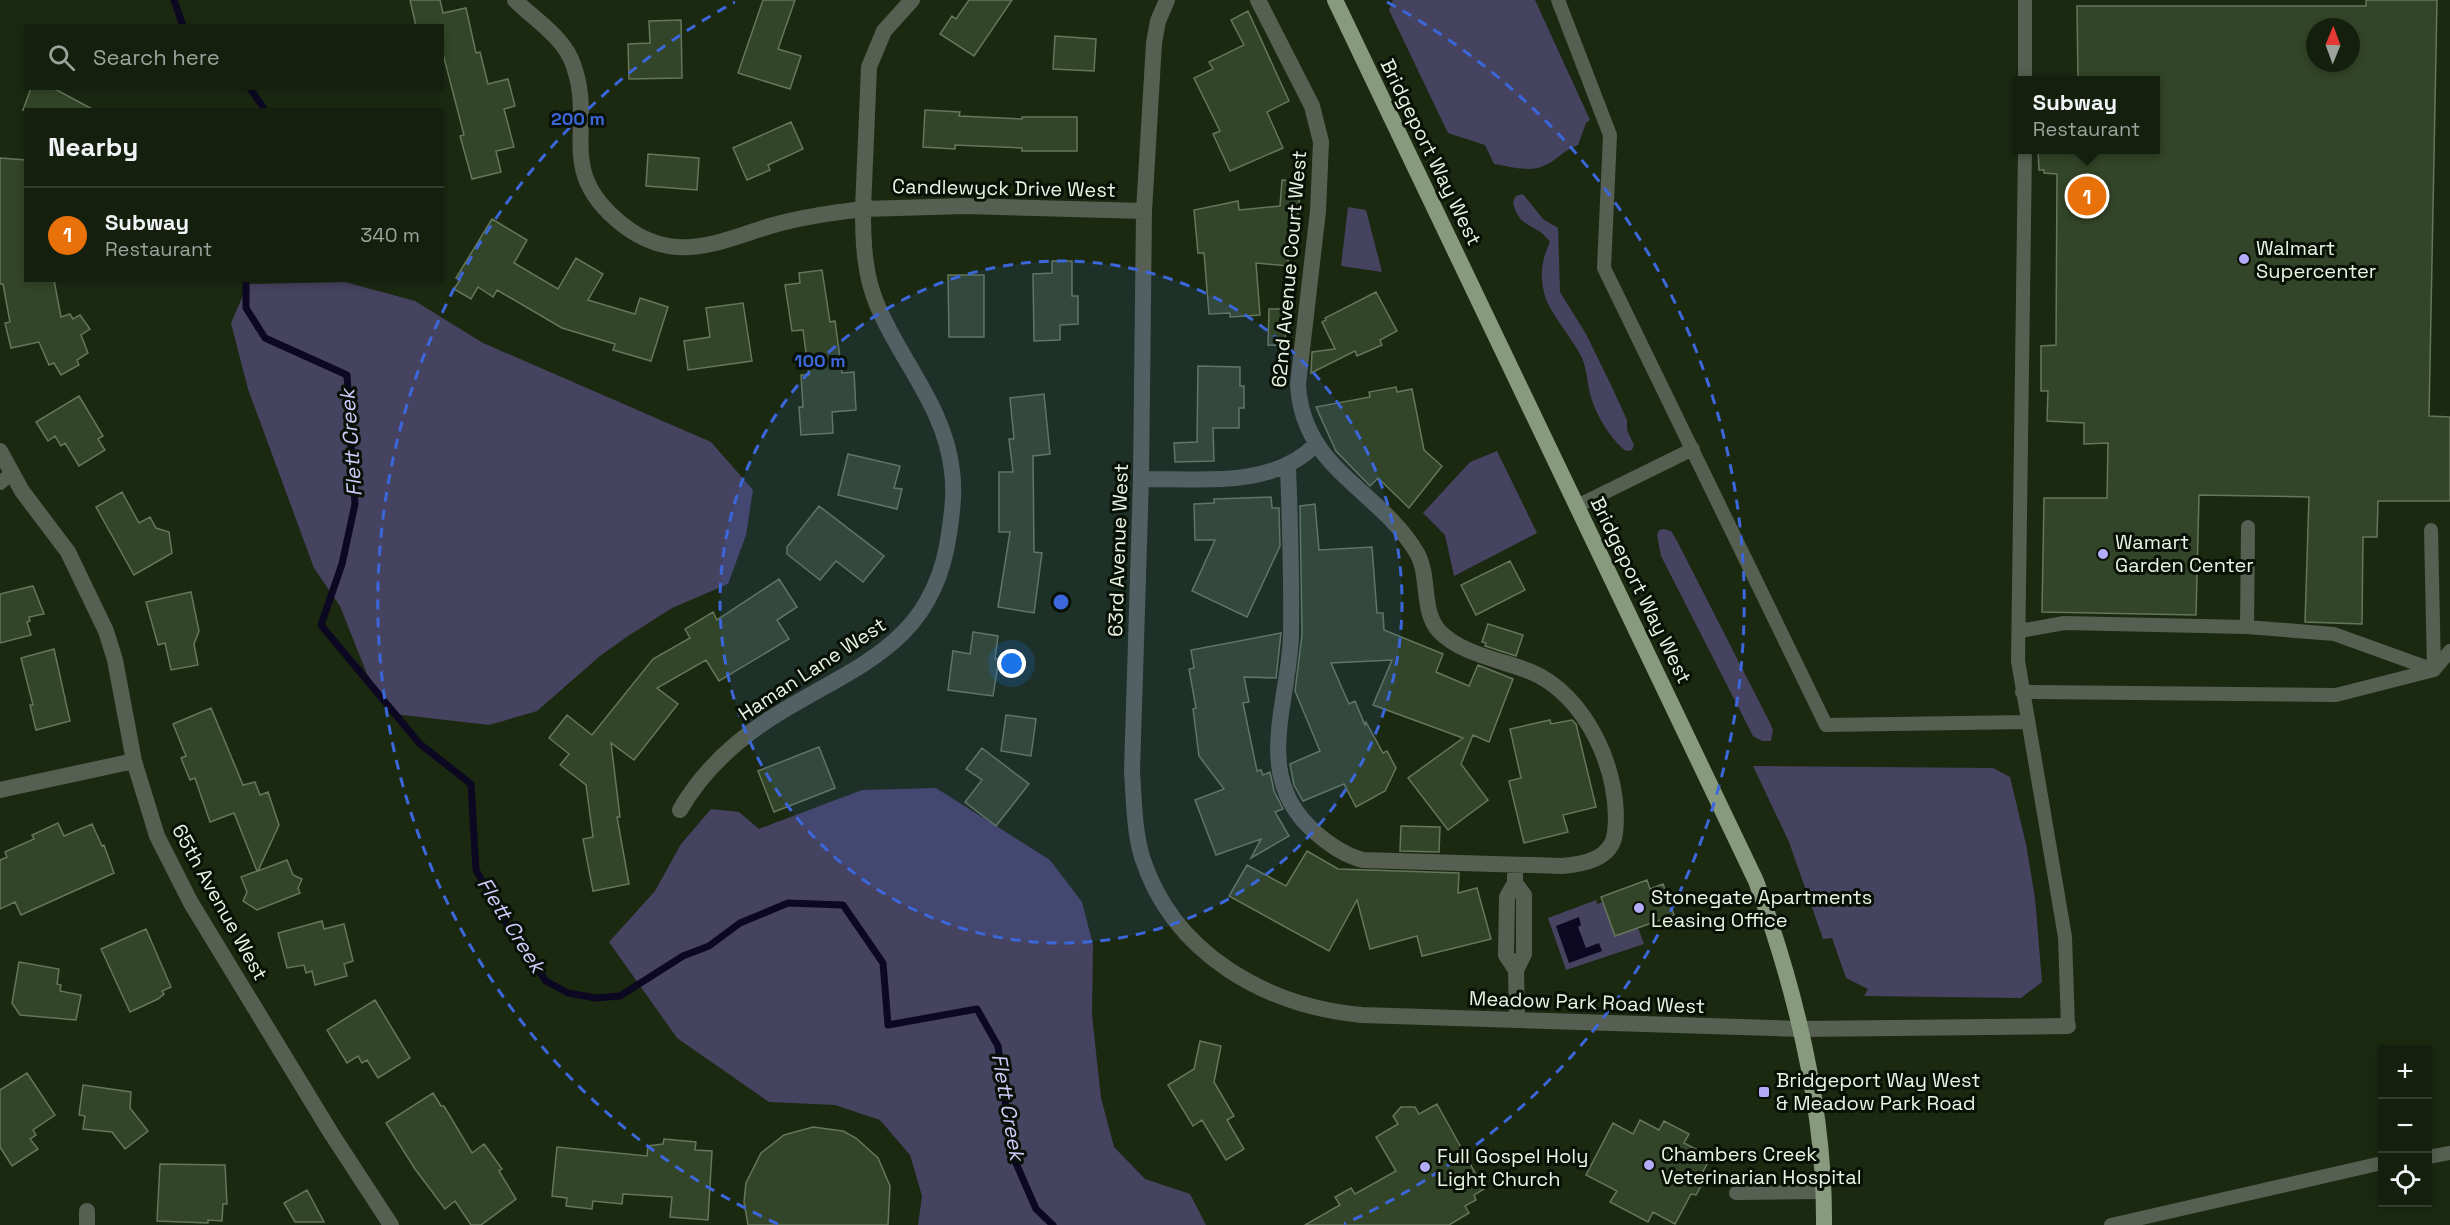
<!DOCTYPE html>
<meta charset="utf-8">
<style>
body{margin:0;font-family:"Space Grotesk",sans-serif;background:#1d2716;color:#f1f3f6}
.controls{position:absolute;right:18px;bottom:18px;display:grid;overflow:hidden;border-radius:0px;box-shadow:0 3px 9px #0003}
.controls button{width:54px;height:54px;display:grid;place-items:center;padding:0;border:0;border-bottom:2px solid #333d2e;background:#141f0d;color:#f1f3f6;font:30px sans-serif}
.compass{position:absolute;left:2306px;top:18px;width:54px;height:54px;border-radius:50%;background:#141f0d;box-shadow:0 3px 9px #0003;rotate:1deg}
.you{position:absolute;left:1012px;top:664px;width:21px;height:21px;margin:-15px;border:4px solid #fff;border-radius:50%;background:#1a73e8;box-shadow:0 0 0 9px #1a73e833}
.badge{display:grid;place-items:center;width:39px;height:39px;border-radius:50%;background:#db2777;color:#fff;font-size:20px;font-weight:700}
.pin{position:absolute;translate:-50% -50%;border:3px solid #fff;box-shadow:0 2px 6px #0006}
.popup{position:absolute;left:2013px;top:76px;width:147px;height:78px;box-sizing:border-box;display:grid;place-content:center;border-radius:0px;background:#141f0d;filter:drop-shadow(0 2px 4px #0005);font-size:20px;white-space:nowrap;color:#9da29d}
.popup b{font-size:22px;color:#f1f3f6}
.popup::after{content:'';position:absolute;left:50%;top:100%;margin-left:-12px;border:12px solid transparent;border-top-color:#141f0d}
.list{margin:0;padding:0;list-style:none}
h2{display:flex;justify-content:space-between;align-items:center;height:78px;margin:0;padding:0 24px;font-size:26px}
h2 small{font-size:20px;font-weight:400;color:#9da29d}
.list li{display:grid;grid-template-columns:39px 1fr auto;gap:18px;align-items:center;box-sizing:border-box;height:96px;padding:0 24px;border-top:2px solid #333d2e}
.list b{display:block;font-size:22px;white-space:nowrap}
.list p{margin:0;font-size:20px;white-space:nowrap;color:#9da29d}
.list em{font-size:20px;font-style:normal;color:#9da29d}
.icon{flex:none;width:33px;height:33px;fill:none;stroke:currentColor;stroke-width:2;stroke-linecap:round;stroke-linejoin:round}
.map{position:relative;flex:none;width:2450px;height:1225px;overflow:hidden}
.search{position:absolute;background:#141f0d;box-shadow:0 3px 9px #0003;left:24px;top:24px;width:420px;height:66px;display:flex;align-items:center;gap:15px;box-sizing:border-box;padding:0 21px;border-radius:0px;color:#9da29d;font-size:22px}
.panel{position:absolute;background:#141f0d;box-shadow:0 3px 9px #0003;left:24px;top:108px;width:420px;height:174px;border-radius:0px}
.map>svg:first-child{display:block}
.green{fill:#464360}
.water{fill:#0d0822}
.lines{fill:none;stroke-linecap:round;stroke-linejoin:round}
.stream{stroke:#0d0822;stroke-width:7}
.building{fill:#334528;stroke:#65765b;stroke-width:1.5;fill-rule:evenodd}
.service{stroke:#575f52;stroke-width:14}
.minor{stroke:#575f52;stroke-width:16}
.primary{stroke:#889a7e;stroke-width:16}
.ring{fill:none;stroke:#3c67da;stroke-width:3;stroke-dasharray:10 8}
.poi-dot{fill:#b4acf9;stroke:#091006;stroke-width:2}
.labels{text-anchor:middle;stroke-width:6;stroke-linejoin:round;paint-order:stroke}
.street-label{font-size:20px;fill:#eaf4e5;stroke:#091006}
.poi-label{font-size:20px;fill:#eaf4e5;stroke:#091006;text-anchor:start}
.water-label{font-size:21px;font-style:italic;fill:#cecbfb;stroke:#091006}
.centre{fill:#3c67da;stroke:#091006;stroke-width:3}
.ring-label{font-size:18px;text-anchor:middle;font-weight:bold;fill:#3c67da;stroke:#091006;stroke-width:6;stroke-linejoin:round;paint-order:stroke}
</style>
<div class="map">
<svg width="2450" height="1225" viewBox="0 0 2450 1225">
<rect width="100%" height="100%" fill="#1b2911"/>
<path class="green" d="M1393,0H1535L1590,120L1586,123L1578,145C1564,150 1555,162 1541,167C1528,172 1507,166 1494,164L1485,145L1448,133L1389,10Z
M1523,194L1543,219L1558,228L1560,292L1586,334L1610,383L1627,420V430L1634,445L1632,450L1626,451C1609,438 1593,410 1589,389C1587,378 1586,368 1582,358C1574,341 1550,312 1546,299C1539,279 1541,260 1550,242C1536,222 1519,230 1513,202L1516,196Z
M1348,207L1366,210L1382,272L1341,266Z
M345,282L415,301L483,343L711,442L753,490L746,535L728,584L672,608L628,636L600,656L537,711L489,725L394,714L367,674L340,606L314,568L248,389L231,323L248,284Z
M1497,451L1537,533L1454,576L1445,535L1423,513L1470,462Z
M1664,529L1671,531L1677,541L1769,721L1773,730L1771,741H1762L1753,736L1661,556L1657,535L1659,530Z
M1753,766L1993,768L2010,777L2026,844L2035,898L2042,982L2021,998L1864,996L1868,989L1846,978L1832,938L1823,939L1789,842Z
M936,788L1050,860L1082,902L1093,945L1092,1015L1101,1098L1114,1147L1145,1179L1190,1194L1206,1225H918L922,1196L910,1155L880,1120L835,1105L769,1102L677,1038L609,942L655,891L681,844L711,809L739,812L759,829L862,790Z
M1596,900L1597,904L1603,902L1638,928L1644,944L1566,970L1548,918Z"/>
<path class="water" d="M1579,917L1581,925L1578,927L1586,948L1599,943L1602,951L1569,963L1556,926Z"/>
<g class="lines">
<path class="stream" d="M174,0L183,26
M250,88L265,110
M246,280V308L265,338L347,375L355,504L342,564L321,625L420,744L471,784L476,870L518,944L546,981L568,993L596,998L620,996L683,956L709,946L740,923L788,903L843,905L883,963L888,1025L977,1009L998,1046L1012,1154L1036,1209L1053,1225"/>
</g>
<path class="building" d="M410,0H440L443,13L466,8L476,53L480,52L488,84L508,79L515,106L504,109L514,147L496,151L501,172L472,179L460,136L464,135L442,50V26H416Z
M763,0H795L778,49L801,56L790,89L738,73Z
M969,0H1012L974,56L940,34L952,16L956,19Z
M2366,0H2437L2429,416L2450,417V501H2378L2377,537H2363L2362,624L2305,622L2309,497L2199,495L2196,615L2042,612L2044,498H2107L2108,443L2084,444V423L2047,421L2048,391H2041V346L2056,345L2057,174L2044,173V170H2039L2038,150H2156V81H2078L2077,6H2366ZM2315,27H2351V63H2315Z
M1248,11L1289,101L1267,112L1283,148L1230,171L1213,134L1220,131L1194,78L1213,69L1209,62L1244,45L1231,20Z
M681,20L682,78L629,79L628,44L650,43L649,21Z
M1055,36L1096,39L1094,71L1053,69Z
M31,88H53L94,110H23Z
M925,110L960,112L959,116L1022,119V117H1077V151H1022V148L955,145V149L923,147Z
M791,122L803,149L768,165L770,170L747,180L733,148Z
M648,154L699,158L697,190L646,186Z
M0,158L26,160V280H54L61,317L70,314L73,319L80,315L90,329L81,335L88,353L77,360L79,365L61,375L54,363L49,365L39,342L11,348L5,323L10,322L3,284H0Z
M1282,180L1301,182L1295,247L1289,235L1288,266L1256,263L1260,315L1230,317V313L1209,314L1204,253H1198L1194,210L1238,201L1239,210L1280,206Z
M492,219L527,240L514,263L558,289L576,258L603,274L588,300L635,314L640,298L668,307L651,361L613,350L615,344L562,328L497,290L493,297L478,287L471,299L454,289L460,280L456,278Z
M1052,261H1072V296H1078V324L1060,325V340L1034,341L1033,274L1052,273Z
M822,270L830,322L835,321L842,373L854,372L856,410L832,412L833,433L801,435L799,407H803L801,375H809L803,330L792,331L785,285L800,283L799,273Z
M948,275H984V337H949Z
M1376,292L1397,331L1380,340L1382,345L1357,356L1355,351L1311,373L1312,352L1335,349L1322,322L1326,320L1325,318Z
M743,303L752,361L688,370L684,341L710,337L706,308Z
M1269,309H1286L1285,346L1268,345Z
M1198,366L1240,367V386H1244V408H1239V428H1213L1214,461L1175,462L1174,443L1197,442Z
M1396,387L1397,392L1412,389L1424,450L1442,466L1409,508L1378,478L1370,486L1336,451L1316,407L1370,397L1369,392Z
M1044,394L1050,454L1033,456L1034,552L1042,553L1034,613L998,607L1010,532H999V472H1013L1009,439H1014L1010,398Z
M79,396L103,436L98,439L105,450L79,466L65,443L61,446L55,436L48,441L36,422Z
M848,454L900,466L894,488L902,489L897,509L838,495Z
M122,492L139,523L150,517L156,528L169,532L172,553L134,575L96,507Z
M1271,497L1272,508H1279L1280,546L1247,617L1192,591L1215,540H1195L1194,504L1214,503V499Z
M1315,504L1319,550L1372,547L1377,613H1383L1384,630L1443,654L1436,672L1469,686L1478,665L1513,679L1489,742L1473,735L1461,764L1488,800L1448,830L1408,778L1463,738L1373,705L1392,660L1331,663L1349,704L1355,701L1365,725L1366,722L1383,753L1387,751L1396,768L1385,791L1356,807L1344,784L1303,801L1294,785L1290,764L1320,751L1295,691L1302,635L1300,506Z
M819,506L884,556L863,582L836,561L820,580L787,554V547Z
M1510,561L1525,590L1476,615L1461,585Z
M779,579L797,607L777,620L789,639L719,681L706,660L657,688L678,704L634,760L611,743L620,817H617L629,884L593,891L583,839L593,837L586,785L560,765L569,754L549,738L567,715L592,735L653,659L690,638L685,629L713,612L717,620Z
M33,586L44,614L29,617L30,621L27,622L31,635L0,643V594Z
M191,592L199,631L194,644L198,665L171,670L165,643L158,645L146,602Z
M1488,624L1523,635L1516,656L1485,646L1486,643L1482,642Z
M973,632L998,636L995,659H999L993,696L948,690L953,651L970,654Z
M1281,633L1276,678L1244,677L1249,702L1243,703L1257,771L1261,770L1263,775L1270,772L1274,791L1283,809L1275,812L1289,836L1251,858L1261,839L1216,855L1195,800L1224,789L1199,756L1193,709L1196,708L1189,669L1194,668L1191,650Z
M54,649L70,721L36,730L30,705H33L21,658Z
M211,708L243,785L255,782L260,795L268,792L279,825L258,871L287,860L293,875L302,879L298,888L300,893L257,910L243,901L247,892L241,877L257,871L234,813L210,822L195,778L190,780L181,758L186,756L173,724Z
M1006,715L1036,719L1031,756L1001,751Z
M1550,720L1551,724L1572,720L1576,724L1596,807L1563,815L1568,832L1524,843L1509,781L1521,778L1510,729Z
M819,747L835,788L774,812L758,771Z
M982,748L1029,784L996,826L965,802L982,780L966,769Z
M58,823L64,836L92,824L102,846L104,845L114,873L21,915L15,902L0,909V860L7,857L5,852L34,839L32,835Z
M1401,826L1440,827L1439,852L1400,851Z
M1307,851L1338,869L1459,873L1458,893L1477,888L1491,939L1422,956L1417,936L1370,949L1357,900L1329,951L1229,896L1247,865L1286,886Z
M1647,880L1650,889L1663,884L1674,915L1615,936L1601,897Z
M322,921L324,929L344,924L353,961L344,964L347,976L315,985L312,971L306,973L304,965L287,968L278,933Z
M146,929L171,987L162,991L164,994L158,999L130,1012L101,949Z
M19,962L59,969L57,984L61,985L60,991L81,995L76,1020L20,1015L12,1003Z
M375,1000L410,1058L378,1078L367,1060L362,1063L358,1056L347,1063L327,1030Z
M1200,1041L1221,1046L1214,1082L1234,1116L1227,1120L1244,1149L1226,1160L1202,1120L1193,1126L1168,1085L1194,1069Z
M27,1073L55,1115L33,1130L36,1135L30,1139L38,1149L12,1166L0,1147V1090Z
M83,1085L131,1092L130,1108L148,1131L125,1149L112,1132L83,1129L85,1116L79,1115Z
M433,1093L441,1106H444L472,1153L484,1144L487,1148L502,1169L499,1171L516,1199L481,1225H471L455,1201L445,1209L415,1169L386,1123Z
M1437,1104L1484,1189L1474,1195L1476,1200L1465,1206L1469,1213L1449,1225H1305L1340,1205L1335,1197L1351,1188L1355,1194L1396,1171L1376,1137L1398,1124L1393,1116L1401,1107H1415L1419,1114Z
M1640,1120L1659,1130L1664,1121L1689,1134L1684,1143L1711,1157L1702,1173L1706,1177L1696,1195L1691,1194L1675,1224L1653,1212L1648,1222L1610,1202L1617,1191L1586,1175L1613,1123L1633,1134Z
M813,1127L843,1131L856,1138L878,1158L890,1186L888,1225H748L744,1202L746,1183L761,1153L784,1135Z
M664,1139L696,1142L695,1150L712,1151L708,1220L670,1217L672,1197L623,1194L622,1204L593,1201L592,1209L566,1206L567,1198L552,1196L557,1147L647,1156L648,1146L663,1144Z
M160,1164L225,1165L227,1204H223L222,1221L208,1220V1223L157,1221Z
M307,1190L324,1222H295L284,1203Z"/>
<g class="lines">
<path class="service" d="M1558,0L1610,135L1604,268L1826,725L2028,722
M2025,0V80
M2025,150L2018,661L2065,937L2068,1026
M0,483L12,473
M1577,506L1693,449
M2247,627L2248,527
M2020,631L2064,623L2247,627L2334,634L2434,670L2431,530
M2022,692L2336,695L2434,670L2450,651
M2428,1157L2450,1153
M1736,1193L1824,1192
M2111,1225L2382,1163"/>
<path class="minor" d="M515,0C534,19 560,35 571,59C599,125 551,169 623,225C642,240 666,249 691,247C718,245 744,234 770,226C800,217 832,213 863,209L869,67L884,31L912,0
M1167,0L1158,21L1154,43L1144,211L1141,479L1132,771C1134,799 1134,830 1142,857C1173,954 1266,1006 1362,1015L1800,1029L2068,1026
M1258,0L1312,106L1321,142L1318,211L1298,384C1302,469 1379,489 1417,553C1430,576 1421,611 1439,631C1461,654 1501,660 1529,671C1587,694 1622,774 1615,833C1612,859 1584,864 1562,866L1363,860C1344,855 1330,845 1316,833C1251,778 1289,705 1291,635C1292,578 1290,522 1288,466
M0,451L22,491L68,552L106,631L115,660L134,761L157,836L191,903L331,1133L391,1225
M1141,479C1198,478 1272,489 1315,445
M0,790L134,761
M680,810C701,773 732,744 768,720C851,666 933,649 949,534C952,513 955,492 952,471C945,408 902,363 878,307C864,275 863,242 863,209L965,206L1144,211
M1515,875V883L1507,897L1506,955L1516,970
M1515,883L1524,895V954L1516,970L1517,1020
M87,1225V1211"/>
<path class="primary" d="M1335,0L1756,881C1796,991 1825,1108 1824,1225"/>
</g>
<circle cx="1061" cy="602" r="341" fill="#3c67da" fill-opacity=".12"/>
<g class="ring">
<circle cx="1061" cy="602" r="341"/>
<path d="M778 1224A683 683 0 0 1 735 2M1387 2A683 683 0 0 1 1344 1224"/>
</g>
<g class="poi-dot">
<circle cx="2244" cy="259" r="6"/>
<circle cx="2103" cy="554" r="6"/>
<circle cx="1639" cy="908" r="6"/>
<rect x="1758" y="1086" width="12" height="12" rx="3"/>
<circle cx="1649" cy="1165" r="6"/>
<circle cx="1425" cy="1167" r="6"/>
</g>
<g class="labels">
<g class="street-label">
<text transform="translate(1431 152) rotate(64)" y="7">Bridgeport Way West</text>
<text transform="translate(1004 188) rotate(1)" y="7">Candlewyck Drive West</text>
<text transform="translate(1289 269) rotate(-85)" y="7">62nd Avenue Court West</text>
<text transform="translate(1118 550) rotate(-88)" y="7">63rd Avenue West</text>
<text transform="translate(1641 590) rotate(64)" y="7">Bridgeport Way West</text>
<text transform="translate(812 669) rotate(-33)" y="7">Haman Lane West</text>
<text transform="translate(220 902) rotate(61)" y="7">65th Avenue West</text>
<text transform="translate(1587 1002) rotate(2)" y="7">Meadow Park Road West</text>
</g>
<g class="poi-label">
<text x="2256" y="255">Walmart<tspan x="2256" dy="23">Supercenter</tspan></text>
<text x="2115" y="549">Wamart<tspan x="2115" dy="23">Garden Center</tspan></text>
<text x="1651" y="904">Stonegate Apartments<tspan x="1651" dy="23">Leasing Office</tspan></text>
<text x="1776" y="1087">Bridgeport Way West<tspan x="1776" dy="23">&amp; Meadow Park Road</tspan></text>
<text x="1661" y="1161">Chambers Creek<tspan x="1661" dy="23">Veterinarian Hospital</tspan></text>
<text x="1437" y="1163">Full Gospel Holy<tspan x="1437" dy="23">Light Church</tspan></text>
</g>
<g class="water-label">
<text transform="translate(351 443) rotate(-94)" y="7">Flett Creek</text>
<text transform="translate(511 925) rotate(58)" y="7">Flett Creek</text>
<text transform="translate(1008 1107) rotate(80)" y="7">Flett Creek</text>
</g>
</g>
<circle cx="1061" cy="602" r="9" class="centre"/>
<g class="ring-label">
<text x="578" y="125">200 m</text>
<text x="820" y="367">100 m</text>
</g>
</svg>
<div class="controls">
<button>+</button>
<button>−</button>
<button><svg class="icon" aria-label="locate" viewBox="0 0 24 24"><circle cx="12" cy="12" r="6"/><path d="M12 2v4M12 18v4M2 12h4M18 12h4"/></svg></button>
</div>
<svg class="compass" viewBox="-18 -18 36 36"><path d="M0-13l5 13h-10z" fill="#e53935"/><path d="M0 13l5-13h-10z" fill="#9da29d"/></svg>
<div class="you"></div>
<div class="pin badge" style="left:2087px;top:196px;background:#e8710a">1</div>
<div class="popup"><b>Subway</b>Restaurant</div>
<div class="search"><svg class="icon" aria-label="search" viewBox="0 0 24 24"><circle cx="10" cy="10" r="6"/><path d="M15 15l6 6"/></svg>Search here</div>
<section class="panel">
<h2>Nearby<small></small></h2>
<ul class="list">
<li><span class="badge" style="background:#e8710a">1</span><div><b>Subway</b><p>Restaurant</p></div><em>340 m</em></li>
</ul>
</section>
</div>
